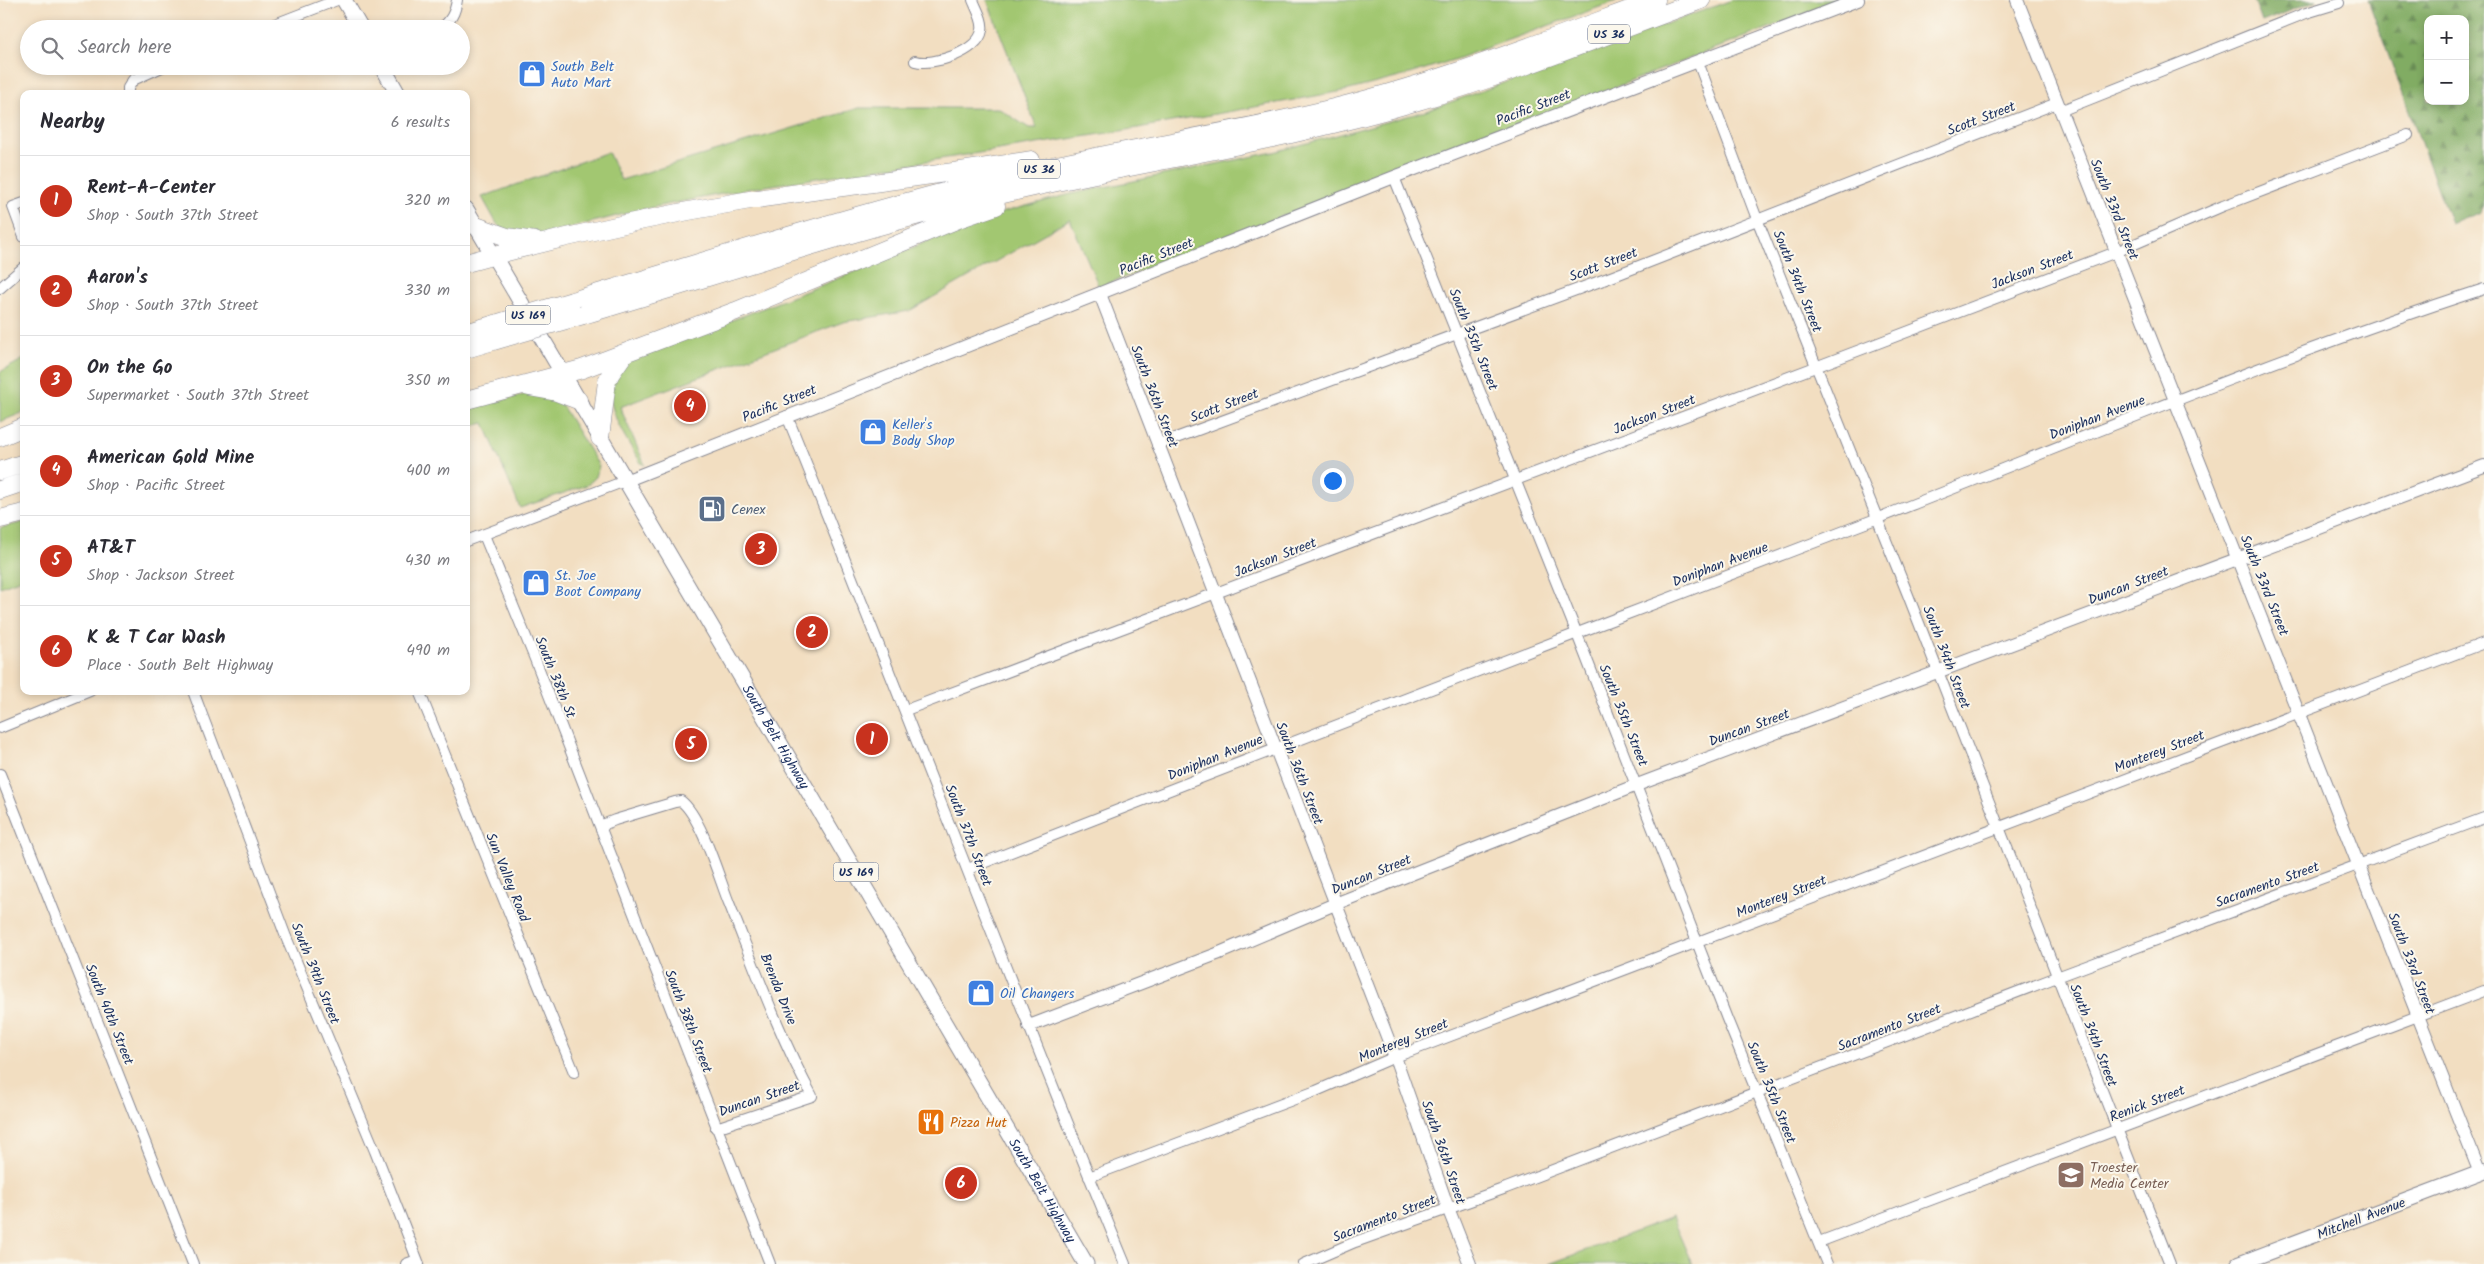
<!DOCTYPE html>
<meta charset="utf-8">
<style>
body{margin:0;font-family:Kalam,sans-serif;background:#f2f2f3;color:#2b2b33}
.controls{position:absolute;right:15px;top:15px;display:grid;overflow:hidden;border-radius:10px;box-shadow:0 2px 8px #0003}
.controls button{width:45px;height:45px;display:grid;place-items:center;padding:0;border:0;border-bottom:1px solid #e1e1e2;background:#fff;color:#2b2b33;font:25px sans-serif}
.you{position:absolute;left:1332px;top:480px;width:18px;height:18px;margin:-12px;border:4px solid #fff;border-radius:50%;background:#1a73e8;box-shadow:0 0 0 8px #1a73e833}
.badge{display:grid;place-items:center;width:32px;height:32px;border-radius:50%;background:#c8321e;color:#fff;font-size:16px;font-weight:700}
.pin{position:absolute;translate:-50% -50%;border:2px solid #fff;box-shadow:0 1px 5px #0006}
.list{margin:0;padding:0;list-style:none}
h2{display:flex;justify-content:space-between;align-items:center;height:65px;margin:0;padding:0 20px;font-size:21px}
h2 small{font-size:16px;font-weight:400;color:#7c7c81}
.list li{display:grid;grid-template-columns:32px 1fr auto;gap:15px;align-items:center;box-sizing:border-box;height:90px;padding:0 20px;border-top:1px solid #e1e1e2}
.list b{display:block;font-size:19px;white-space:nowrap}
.list p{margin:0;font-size:16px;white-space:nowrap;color:#7c7c81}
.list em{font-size:16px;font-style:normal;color:#7c7c81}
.icon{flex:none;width:28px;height:28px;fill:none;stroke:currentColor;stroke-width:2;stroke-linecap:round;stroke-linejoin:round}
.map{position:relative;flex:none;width:2484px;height:1264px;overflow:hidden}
.search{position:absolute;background:#fff;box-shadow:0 2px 8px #0003;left:20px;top:20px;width:450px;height:55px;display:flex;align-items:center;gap:12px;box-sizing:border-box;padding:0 18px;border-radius:28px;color:#7c7c81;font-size:19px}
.panel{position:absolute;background:#fff;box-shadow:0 2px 8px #0003;left:20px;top:90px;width:450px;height:605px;border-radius:10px}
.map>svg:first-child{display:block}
.green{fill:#a2c771;stroke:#5e7b68}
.forest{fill:url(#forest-firs);stroke:#4e6e60;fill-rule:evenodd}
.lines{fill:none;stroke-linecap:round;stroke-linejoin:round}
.minor-casing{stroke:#868690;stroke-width:12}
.tertiary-casing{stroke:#868690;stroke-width:14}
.secondary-casing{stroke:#868690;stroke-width:16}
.primary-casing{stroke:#868690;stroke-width:17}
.motorway-casing{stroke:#868690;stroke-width:19}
.minor{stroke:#fff;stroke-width:10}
.tertiary{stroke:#fff;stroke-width:12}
.secondary{stroke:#fff;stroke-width:14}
.primary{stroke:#fff;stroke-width:15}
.motorway{stroke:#fff;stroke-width:18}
.motorway-bridge-casing{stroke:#868690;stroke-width:19;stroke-linecap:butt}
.motorway-bridge{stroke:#fff;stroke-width:18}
.labels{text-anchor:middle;stroke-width:4;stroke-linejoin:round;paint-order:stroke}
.shield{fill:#fbf7ec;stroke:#5e6b89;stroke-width:1}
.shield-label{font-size:12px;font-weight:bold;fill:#1b2f5e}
.shop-label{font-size:14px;fill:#366cbe;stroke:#fbf7ec;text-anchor:start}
.street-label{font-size:14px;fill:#1b2f5e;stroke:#fbf7ec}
.service-label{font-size:14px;fill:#4e5e75;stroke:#fbf7ec;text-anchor:start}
.food-label{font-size:14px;fill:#c56008;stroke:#fbf7ec;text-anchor:start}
.education-label{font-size:14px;fill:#785e54;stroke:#fbf7ec;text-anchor:start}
</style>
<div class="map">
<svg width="2484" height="1264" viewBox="0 0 2484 1264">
<defs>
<pattern id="forest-firs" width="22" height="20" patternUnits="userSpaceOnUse" patternTransform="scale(1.25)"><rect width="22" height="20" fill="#81ac63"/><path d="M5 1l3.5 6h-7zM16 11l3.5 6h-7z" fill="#698c55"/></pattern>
</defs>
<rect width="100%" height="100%" fill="#fbf7ec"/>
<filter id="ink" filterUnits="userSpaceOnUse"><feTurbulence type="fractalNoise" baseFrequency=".02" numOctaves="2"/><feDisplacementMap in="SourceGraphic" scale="10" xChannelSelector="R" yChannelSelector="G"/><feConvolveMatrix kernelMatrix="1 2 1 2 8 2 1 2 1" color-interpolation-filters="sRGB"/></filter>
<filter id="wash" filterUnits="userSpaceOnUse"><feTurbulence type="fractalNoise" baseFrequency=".0096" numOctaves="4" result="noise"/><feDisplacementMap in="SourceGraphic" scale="20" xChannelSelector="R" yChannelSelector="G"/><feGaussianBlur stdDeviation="1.12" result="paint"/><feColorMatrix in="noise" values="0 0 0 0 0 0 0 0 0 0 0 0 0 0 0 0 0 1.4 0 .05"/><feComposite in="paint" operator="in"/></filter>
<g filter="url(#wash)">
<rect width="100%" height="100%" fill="#f2dec1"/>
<path class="green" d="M987,0H1619L1453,60L1400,77L1349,90L1127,130L753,188L644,209L542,235L506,232L497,224L482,197L608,152L621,180L859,108H998L1029,128H1037Z
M1732,0H1841L1099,287L1070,219L909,311L843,322L620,407L645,465L641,463C627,440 601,405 614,377C617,371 625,365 630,360L855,272L975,221L1004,212L1071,194L1274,152L1426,111Z
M24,359V412L0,422V372Z
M527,394L558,399L599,466L596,477L587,485L520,508L484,423L466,428V409Z
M24,522V578L0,587V528Z
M1672,1218L1692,1264H1549Z"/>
<path class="forest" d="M2254,0H2317L2262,22Z
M2368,0H2484V205L2481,212L2451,224ZM2428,19H2465V101H2428Z"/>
</g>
<g filter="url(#ink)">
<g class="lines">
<defs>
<path id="minor" d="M262,29L337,0
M440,29C451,21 455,13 457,0
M915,61C933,66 979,52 982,30C984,21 976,8 973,0
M1698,62L1757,219L1908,595L2170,1264
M128,94V88L133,80L164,66
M2060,111L2306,13L2339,3
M1394,177L1577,634L1727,1019L1827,1264
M24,203L13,207L24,237
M0,288L24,267
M787,416C902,698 1009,983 1125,1264
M1157,445L1611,277L2057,103
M484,535L535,659L770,1264
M466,541L625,481
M193,691L286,937L375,1151L419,1264
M419,691L574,1072
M906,710L1818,366L2116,252L2223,206L2408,135
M0,728L90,691
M0,774L193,1264
M601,830L605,824L615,820L675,802L681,801C701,816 719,878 729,903C755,968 779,1035 812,1096L716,1128
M968,869C1268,750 1571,636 1873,520C2076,441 2277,356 2484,289
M1089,1177L1316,1091L1395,1057L2484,643
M1819,1242L2484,991
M406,1264L417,1260
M1304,1264L1355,1242L1506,1188L2057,977L2484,818"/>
<path id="tertiary" d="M2017,0L2480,1173
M1100,294L1395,1057L1448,1208L1470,1264
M625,481L1394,177L1858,0
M1029,1026L1217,954L1335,904L1637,785L2484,466"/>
<path id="secondary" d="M2238,1264L2484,1171"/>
<g id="primary">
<path d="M344,0L361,29"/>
<path d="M382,66L398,94"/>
<path id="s1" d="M466,209L1086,1264"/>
</g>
<path id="motorway" d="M476,226L507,237L535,241
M466,263C560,237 654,216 750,200C843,186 938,176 1031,160
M572,301C711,260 850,215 991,180C1099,153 1209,137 1317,112C1433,85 1544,41 1656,0
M583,315C721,274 858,228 999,195C1137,162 1279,143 1415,102C1512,74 1606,35 1701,0
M466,333L485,327
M466,349L493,341
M529,387L557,392L578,400
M466,400L582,369L736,311L961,218L996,206
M0,437L24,427
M600,438L607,381L611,373L625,353
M0,471L24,463
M0,490L24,482
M0,519L24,513"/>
</defs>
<use href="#minor" class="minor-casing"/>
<use href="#tertiary" class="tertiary-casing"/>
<use href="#secondary" class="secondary-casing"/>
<use href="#primary" class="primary-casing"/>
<use href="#motorway" class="motorway-casing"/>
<use href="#minor" class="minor"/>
<use href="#tertiary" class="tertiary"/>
<use href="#secondary" class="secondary"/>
<use href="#primary" class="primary"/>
<use href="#motorway" class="motorway"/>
<defs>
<path id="motorway-bridge" d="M485,327L572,301
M493,341L583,315"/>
</defs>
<use href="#motorway-bridge" class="motorway-bridge-casing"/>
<use href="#motorway-bridge" class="motorway-bridge"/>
</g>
</g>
<defs>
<symbol id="shop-square" viewBox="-11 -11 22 22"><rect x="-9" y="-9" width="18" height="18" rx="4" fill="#3f7fe0" stroke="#fbf7ec"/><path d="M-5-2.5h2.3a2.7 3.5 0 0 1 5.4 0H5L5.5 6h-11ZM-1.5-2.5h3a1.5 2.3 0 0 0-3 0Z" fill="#fff"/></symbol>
<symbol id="fuel-square" viewBox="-11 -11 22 22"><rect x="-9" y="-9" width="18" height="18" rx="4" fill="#5c6f8a" stroke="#fbf7ec"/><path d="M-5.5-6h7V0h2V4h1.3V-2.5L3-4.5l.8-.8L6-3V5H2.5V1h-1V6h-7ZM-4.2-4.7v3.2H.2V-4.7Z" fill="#fff"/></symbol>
<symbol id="restaurant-square" viewBox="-11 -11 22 22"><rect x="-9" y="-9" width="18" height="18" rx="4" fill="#e8710a" stroke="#fbf7ec"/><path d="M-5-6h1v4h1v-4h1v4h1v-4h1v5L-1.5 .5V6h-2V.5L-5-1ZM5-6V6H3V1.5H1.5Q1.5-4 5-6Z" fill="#fff"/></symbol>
<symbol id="school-square" viewBox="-11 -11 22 22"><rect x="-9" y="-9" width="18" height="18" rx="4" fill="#8d6e63" stroke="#fbf7ec"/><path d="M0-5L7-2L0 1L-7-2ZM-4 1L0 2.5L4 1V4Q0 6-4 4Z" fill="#fff"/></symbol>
</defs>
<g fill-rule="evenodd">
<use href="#shop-square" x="516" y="58" width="32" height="32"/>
<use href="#shop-square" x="857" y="416" width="32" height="32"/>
<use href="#fuel-square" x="696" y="493" width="32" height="32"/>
<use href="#shop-square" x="520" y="567" width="32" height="32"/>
<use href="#shop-square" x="965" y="977" width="32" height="32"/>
<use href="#restaurant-square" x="915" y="1106" width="32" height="32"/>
<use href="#school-square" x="2055" y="1159" width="32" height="32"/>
</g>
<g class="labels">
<g class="shield">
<rect x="1588" y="24.5" width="42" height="19" rx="4"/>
<rect x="1018" y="159.5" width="42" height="19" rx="4"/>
<rect x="505.5" y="305.5" width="45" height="19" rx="4"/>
<rect x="833.5" y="862.5" width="45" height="19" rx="4"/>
</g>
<g class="shield-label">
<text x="1609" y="38">US 36</text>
<text x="1039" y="173">US 36</text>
<text x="528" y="319">US 169</text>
<text x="856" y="876">US 169</text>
</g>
<g class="shop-label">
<text x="551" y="71">South Belt<tspan x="551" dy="16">Auto Mart</tspan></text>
<text x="892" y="429">Keller's<tspan x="892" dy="16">Body Shop</tspan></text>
<text x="555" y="580">St. Joe<tspan x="555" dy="16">Boot Company</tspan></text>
<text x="1000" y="998">Oil Changers</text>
</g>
<g class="street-label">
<text transform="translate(1533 107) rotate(-21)" y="5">Pacific Street</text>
<text transform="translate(1981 118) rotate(-21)" y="5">Scott Street</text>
<text transform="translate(2115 209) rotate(68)" y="5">South 33rd Street</text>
<text transform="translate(1156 256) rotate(-22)" y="5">Pacific Street</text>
<text transform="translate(1603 264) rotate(-21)" y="5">Scott Street</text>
<text transform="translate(2032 269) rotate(-21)" y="5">Jackson Street</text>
<text transform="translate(1798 281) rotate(68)" y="5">South 34th Street</text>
<text transform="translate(1474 339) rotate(68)" y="5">South 35th Street</text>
<text transform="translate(1155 396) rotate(69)" y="5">South 36th Street</text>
<text transform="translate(779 403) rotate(-22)" y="5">Pacific Street</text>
<text transform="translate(1224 405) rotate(-21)" y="5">Scott Street</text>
<text transform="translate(1654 414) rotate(-21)" y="5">Jackson Street</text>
<text transform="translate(2097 417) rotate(-21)" y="5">Doniphan Avenue</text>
<text transform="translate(1275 557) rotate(-21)" y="5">Jackson Street</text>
<text transform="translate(1720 564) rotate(-21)" y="5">Doniphan Avenue</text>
<text transform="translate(2128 585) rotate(-21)" y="5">Duncan Street</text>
<text transform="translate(2265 585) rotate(68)" y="5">South 33rd Street</text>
<text transform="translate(1947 657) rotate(69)" y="5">South 34th Street</text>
<text transform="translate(556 677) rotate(68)" y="5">South 38th St</text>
<text transform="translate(1624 715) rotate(68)" y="5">South 35th Street</text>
<text transform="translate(1749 727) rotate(-20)" y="5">Duncan Street</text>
<text dy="5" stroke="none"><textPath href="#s1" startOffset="612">South Belt Highway</textPath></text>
<text transform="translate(2159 751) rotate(-21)" y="5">Monterey Street</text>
<text transform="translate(1215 757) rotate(-22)" y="5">Doniphan Avenue</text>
<text transform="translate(1300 773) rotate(69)" y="5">South 36th Street</text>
<text transform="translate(969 835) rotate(69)" y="5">South 37th Street</text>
<text transform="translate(1371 874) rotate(-22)" y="5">Duncan Street</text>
<text transform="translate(508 877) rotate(68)" y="5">Sun Valley Road</text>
<text transform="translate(2267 884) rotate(-20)" y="5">Sacramento Street</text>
<text transform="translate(1781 896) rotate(-21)" y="5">Monterey Street</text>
<text transform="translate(2412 963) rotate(69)" y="5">South 33rd Street</text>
<text transform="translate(316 973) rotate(68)" y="5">South 39th Street</text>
<text transform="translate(779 989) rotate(68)" y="5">Brenda Drive</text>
<text transform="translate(110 1014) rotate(68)" y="5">South 40th Street</text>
<text transform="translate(689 1021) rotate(69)" y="5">South 38th Street</text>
<text transform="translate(1889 1027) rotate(-21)" y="5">Sacramento Street</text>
<text transform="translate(2094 1035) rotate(69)" y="5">South 34th Street</text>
<text transform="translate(1403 1040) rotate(-22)" y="5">Monterey Street</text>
<text transform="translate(1772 1092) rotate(68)" y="5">South 35th Street</text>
<text transform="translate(759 1098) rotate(-19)" y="5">Duncan Street</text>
<text transform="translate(2147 1103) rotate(-21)" y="5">Renick Street</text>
<text transform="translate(1444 1152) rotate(71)" y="5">South 36th Street</text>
<text dy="5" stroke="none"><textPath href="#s1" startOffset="1138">South Belt Highway</textPath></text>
<text transform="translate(1384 1218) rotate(-21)" y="5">Sacramento Street</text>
<text transform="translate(2361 1218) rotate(-21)" y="5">Mitchell Avenue</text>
</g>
<g class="service-label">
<text x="731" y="514">Cenex</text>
</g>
<g class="food-label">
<text x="950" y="1127">Pizza Hut</text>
</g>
<g class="education-label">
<text x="2090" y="1172">Troester<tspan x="2090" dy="16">Media Center</tspan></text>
</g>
</g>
</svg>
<div class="controls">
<button>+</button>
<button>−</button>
</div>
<div class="you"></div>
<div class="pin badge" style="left:872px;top:739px">1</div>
<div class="pin badge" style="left:812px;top:632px">2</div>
<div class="pin badge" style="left:761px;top:549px">3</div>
<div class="pin badge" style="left:690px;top:406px">4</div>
<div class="pin badge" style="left:691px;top:744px">5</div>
<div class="pin badge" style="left:961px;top:1183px">6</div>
<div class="search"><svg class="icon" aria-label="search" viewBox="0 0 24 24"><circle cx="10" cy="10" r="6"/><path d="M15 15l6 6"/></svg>Search here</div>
<section class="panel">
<h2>Nearby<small>6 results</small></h2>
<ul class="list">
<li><span class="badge">1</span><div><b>Rent-A-Center</b><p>Shop · South 37th Street</p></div><em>320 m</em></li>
<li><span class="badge">2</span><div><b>Aaron's</b><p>Shop · South 37th Street</p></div><em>330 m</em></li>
<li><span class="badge">3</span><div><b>On the Go</b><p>Supermarket · South 37th Street</p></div><em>350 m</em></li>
<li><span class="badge">4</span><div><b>American Gold Mine</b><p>Shop · Pacific Street</p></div><em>400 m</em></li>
<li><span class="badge">5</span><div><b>AT&amp;T</b><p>Shop · Jackson Street</p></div><em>430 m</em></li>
<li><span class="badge">6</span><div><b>K &amp; T Car Wash</b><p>Place · South Belt Highway</p></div><em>490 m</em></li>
</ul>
</section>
</div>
